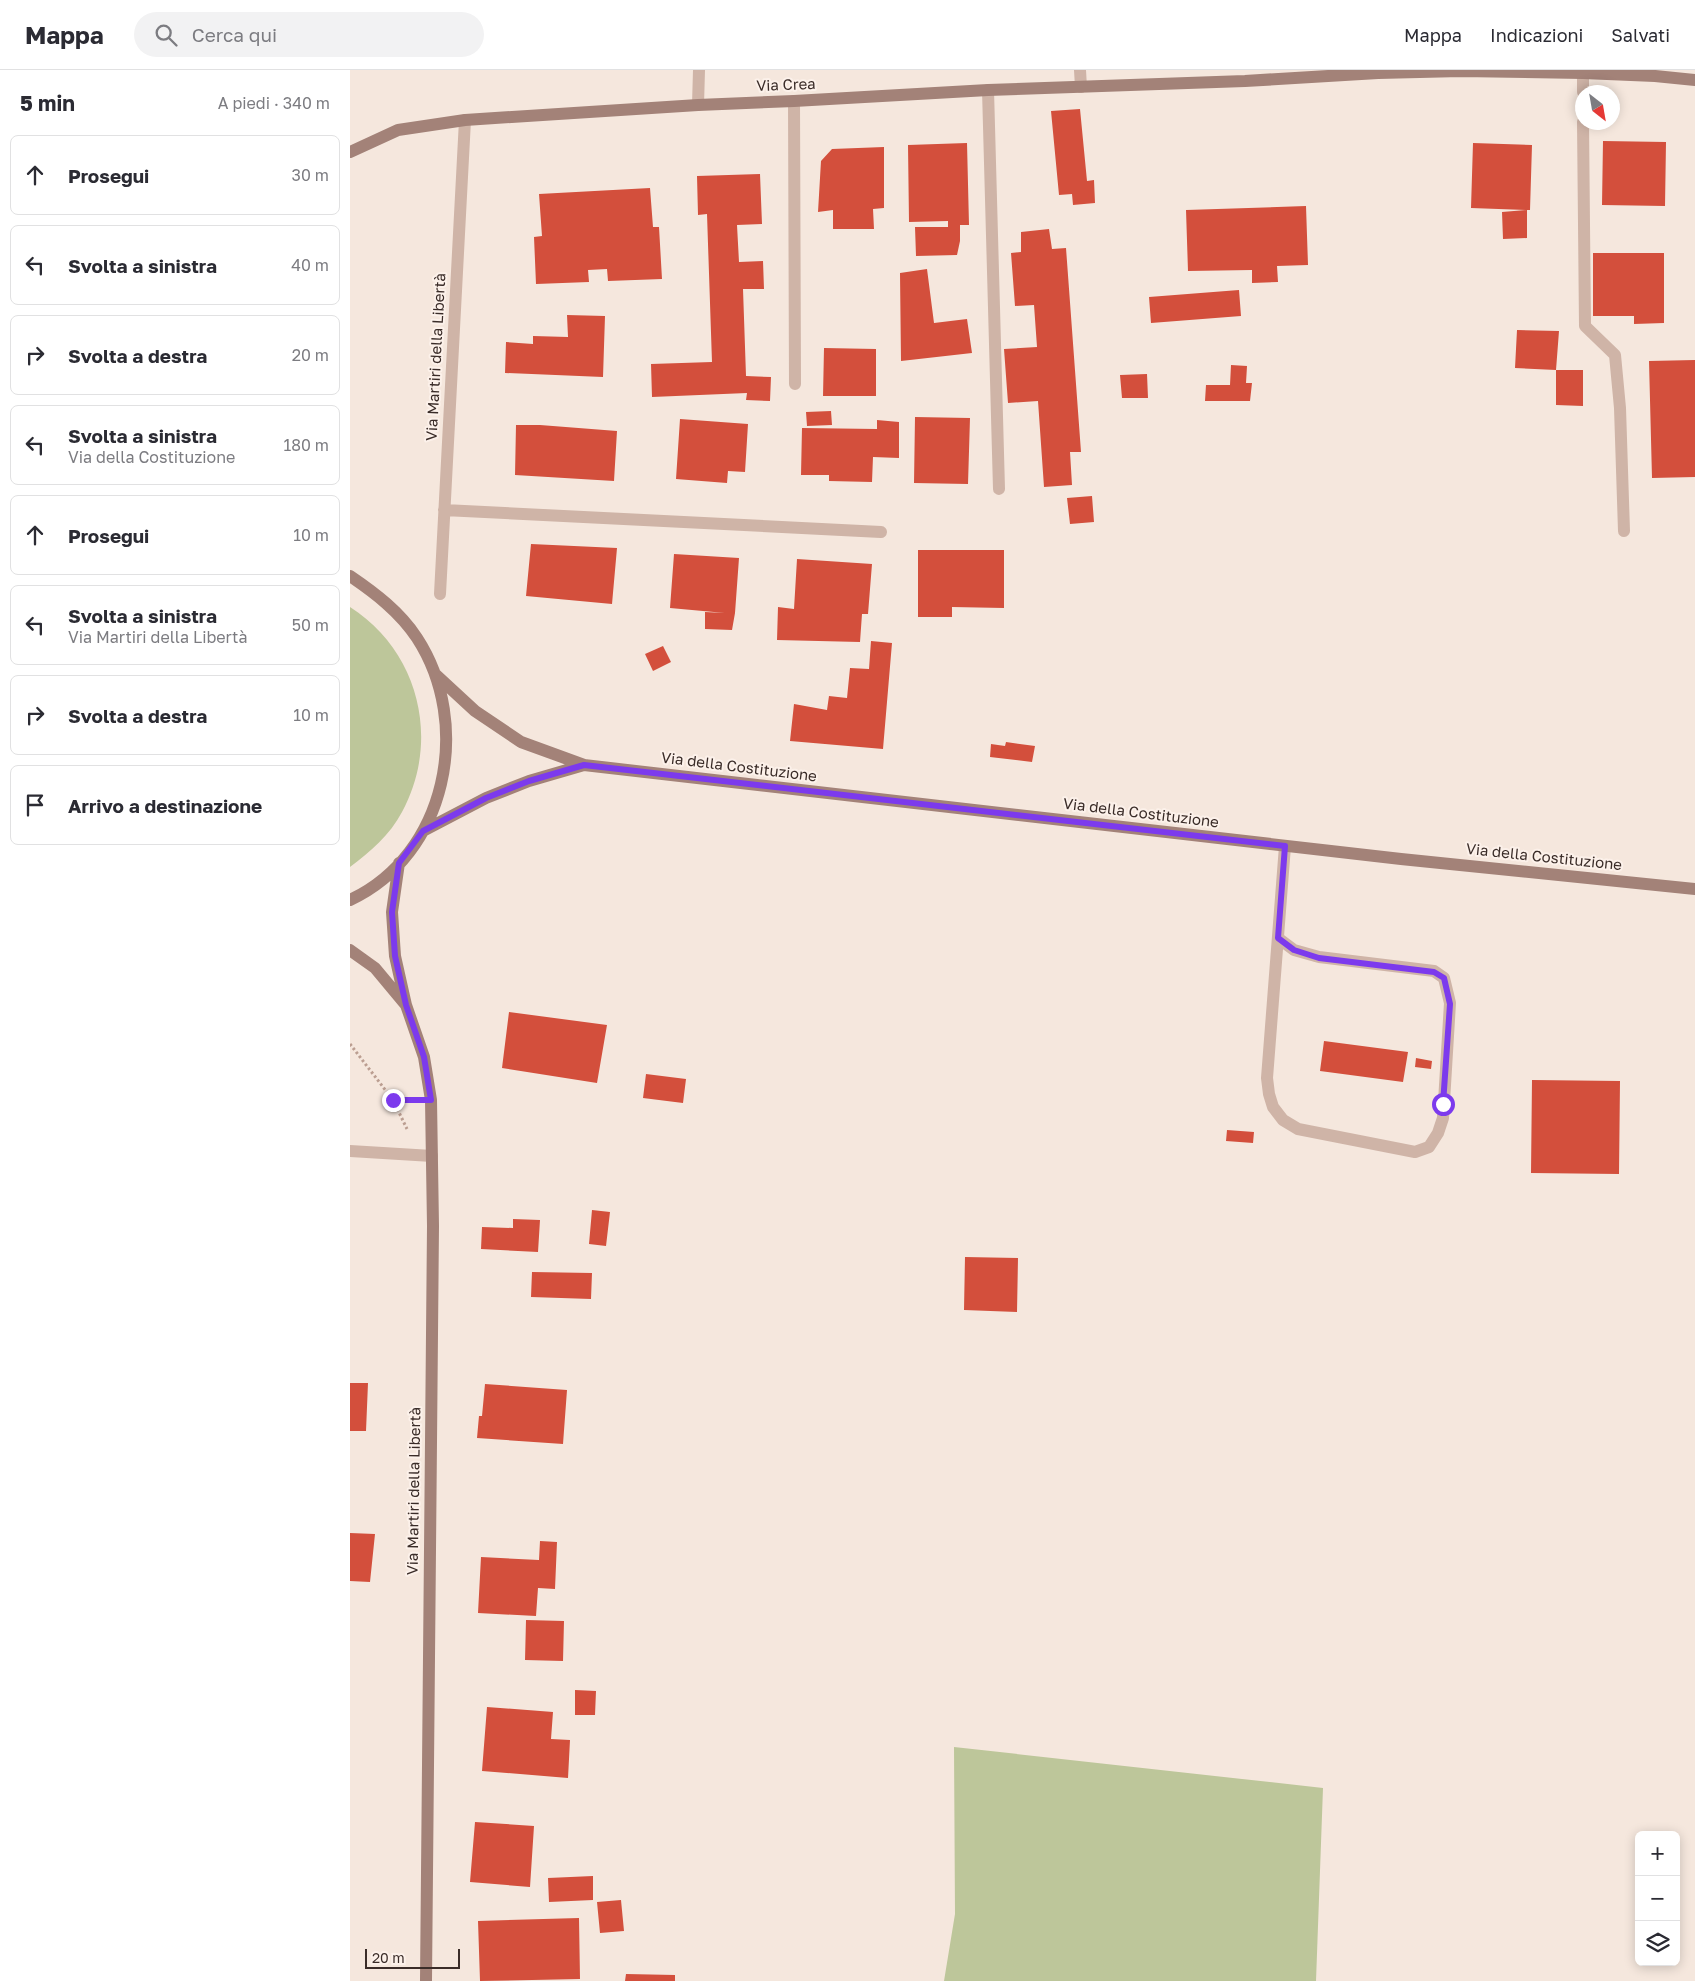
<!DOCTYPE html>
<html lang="it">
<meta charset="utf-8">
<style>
body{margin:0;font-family:"Golos Text",sans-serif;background:#f2f2f3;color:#2b2b33}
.controls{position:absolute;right:15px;bottom:15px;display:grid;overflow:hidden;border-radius:8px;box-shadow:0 2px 12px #0003}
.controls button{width:45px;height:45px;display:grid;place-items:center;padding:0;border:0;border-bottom:1px solid #e1e1e2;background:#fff;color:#2b2b33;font:25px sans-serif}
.compass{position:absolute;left:1225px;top:15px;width:45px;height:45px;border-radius:50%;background:#fff;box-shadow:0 2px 12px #0003;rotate:149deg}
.scale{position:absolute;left:15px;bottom:12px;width:95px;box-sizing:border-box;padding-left:5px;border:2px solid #3a2c28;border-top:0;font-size:14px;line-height:18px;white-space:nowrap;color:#3a2c28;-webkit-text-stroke:4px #fcf1ea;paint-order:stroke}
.stop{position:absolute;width:15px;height:15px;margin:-11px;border:4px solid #7c3aed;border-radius:50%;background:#fff}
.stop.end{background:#7c3aed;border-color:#fff;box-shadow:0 1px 5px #0008}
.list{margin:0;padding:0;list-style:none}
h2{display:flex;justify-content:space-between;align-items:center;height:65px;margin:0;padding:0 20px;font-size:21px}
h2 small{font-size:16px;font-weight:400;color:#7c7c81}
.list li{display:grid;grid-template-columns:32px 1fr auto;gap:15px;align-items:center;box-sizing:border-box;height:80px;margin:0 10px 10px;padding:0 10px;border:1px solid #e1e1e2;border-radius:8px}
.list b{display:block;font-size:19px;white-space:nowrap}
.list p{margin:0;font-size:16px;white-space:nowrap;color:#7c7c81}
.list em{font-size:16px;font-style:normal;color:#7c7c81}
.icon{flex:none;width:28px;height:28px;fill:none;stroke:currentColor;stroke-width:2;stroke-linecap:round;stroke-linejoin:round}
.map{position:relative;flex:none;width:1345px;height:1911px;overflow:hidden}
header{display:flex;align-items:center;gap:30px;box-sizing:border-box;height:70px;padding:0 25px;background:#fff;border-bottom:1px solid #e1e1e2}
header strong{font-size:24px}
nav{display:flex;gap:28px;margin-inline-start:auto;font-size:18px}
.search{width:350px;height:45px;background:#f2f2f3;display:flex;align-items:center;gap:12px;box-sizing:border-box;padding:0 18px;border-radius:28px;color:#7c7c81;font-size:19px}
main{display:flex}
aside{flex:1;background:#fff}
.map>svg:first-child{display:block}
.green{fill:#bdc69a}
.building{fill:#d34f3c}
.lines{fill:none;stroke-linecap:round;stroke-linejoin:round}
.path{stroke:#bb9e91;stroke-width:3;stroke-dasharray:2.5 2.5;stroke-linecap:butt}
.lane{stroke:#cfb4a7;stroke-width:12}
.street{stroke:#cfb4a7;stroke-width:12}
.secondary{stroke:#a38278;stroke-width:12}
.route{stroke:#7c3aed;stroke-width:6}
.labels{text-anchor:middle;stroke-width:4;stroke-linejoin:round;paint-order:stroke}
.street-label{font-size:15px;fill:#3a2c28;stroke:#fcf1ea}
</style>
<header>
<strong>Mappa</strong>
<div class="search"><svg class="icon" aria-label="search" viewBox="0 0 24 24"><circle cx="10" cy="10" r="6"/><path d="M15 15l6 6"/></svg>Cerca qui</div>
<nav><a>Mappa</a><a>Indicazioni</a><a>Salvati</a></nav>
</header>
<main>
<aside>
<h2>5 min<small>A piedi · 340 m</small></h2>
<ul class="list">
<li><svg class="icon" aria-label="ahead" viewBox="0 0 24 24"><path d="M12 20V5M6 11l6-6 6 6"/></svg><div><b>Prosegui</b></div><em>30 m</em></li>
<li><svg class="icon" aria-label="left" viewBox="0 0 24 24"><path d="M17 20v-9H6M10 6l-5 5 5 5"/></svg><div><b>Svolta a sinistra</b></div><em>40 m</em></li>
<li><svg class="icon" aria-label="right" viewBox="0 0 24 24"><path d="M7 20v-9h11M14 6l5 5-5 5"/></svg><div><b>Svolta a destra</b></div><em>20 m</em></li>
<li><svg class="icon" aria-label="left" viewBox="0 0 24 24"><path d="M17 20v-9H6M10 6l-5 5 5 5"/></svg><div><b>Svolta a sinistra</b><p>Via della Costituzione</p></div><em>180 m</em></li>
<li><svg class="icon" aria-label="ahead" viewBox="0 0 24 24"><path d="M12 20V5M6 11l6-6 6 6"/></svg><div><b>Prosegui</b></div><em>10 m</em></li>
<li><svg class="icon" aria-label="left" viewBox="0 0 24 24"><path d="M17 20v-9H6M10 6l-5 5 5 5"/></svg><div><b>Svolta a sinistra</b><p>Via Martiri della Libertà</p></div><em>50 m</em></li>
<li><svg class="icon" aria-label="right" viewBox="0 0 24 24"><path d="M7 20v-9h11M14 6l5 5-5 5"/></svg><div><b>Svolta a destra</b></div><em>10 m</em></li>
<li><svg class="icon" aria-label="arrive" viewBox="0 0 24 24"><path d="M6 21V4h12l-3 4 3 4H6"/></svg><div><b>Arrivo a destinazione</b></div></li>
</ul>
</aside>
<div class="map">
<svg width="1345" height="1911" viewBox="0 0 1345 1911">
<rect width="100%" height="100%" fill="#f5e7dd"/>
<path class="green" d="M0,537C69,581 91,670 52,742C40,765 20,782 0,797Z
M604,1677L973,1718L966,1911H594L605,1844Z"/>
<path class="building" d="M730,39L737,111L744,110L745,133L723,135L722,124L709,125L701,41Z
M1253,71L1316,72L1315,136L1252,135Z
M617,73L619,155H610V171L607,185L566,186L565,157H598V151L559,152L558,75Z
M1123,73L1182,75L1180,140H1177V168L1153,169L1152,142L1177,140L1121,138Z
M534,77V138L523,139L524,159H483V140L468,142L471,91L482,79Z
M410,104L412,154L387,155L389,192L413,191L414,219H393L396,306L421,307L420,331L396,330L397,323L302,327L301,294L362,292L357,144L348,145L347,106Z
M300,118L303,157H309L312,209L258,211L257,199L238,200L239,212L186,214L184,167L192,166L189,124Z
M956,136L958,195L927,196L928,212L902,213V200L838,201L836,140Z
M699,159L702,179L716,178L731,382H720L722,415L694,417L688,331L658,333L654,279L687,277L684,235L665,236L661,183L671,182V162Z
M1243,183H1314V253L1284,254V246H1243Z
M577,199L584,253L617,249L622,283L551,291L550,203Z
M889,220L891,246L801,253L799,227Z
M217,245L255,246L253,307L155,303L156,272L183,274V266L218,267Z
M1167,260L1209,261L1206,300H1233V336L1206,335V300L1165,298Z
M474,278L526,279V326H473Z
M1345,290V407L1302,408L1299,291Z
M881,295L897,296L896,313H902L900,331H855L856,315H880Z
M797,304L798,328H772L770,305Z
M481,341L482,355L457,356L456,342Z
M565,347L620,348L618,414L564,413Z
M330,349L398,354L395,402L378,401L377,413L326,409Z
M527,350L549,352V388L523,387L522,412L479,411V405H451L452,358L527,359Z
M166,355H190L267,361L264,411L165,405Z
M742,426L744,452L720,454L717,428Z
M181,474L267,478L262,534L176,526Z
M568,480H654V538L602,537V547H568Z
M324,484L389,488L385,543L382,560L355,559V542L375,543L320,538Z
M447,489L522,494L518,544H512L510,572L427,570L428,537L444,539Z
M521,571L542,573L533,679L440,671L444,634L477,640L479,626L497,628L500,598L519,599Z
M313,576L321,592L303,601L295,584Z
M656,672L685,676L682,692L640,687L641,674L655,676Z
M159,942L257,955L247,1013L152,998Z
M974,971L1058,982L1053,1012L970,1001Z
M1066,988L1082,991L1081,999L1065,997Z
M296,1004L336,1009L333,1033L293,1028Z
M1182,1010L1270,1011L1269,1104L1181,1103Z
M877,1060L904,1062L903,1073L876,1071Z
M242,1140L260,1142L256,1176L239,1174Z
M163,1149L190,1150L188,1182L131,1179L132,1157L163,1158Z
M615,1187L668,1188L667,1242L614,1240Z
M182,1202L242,1203L241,1229L181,1227Z
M0,1313H18L16,1361H0Z
M135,1314L217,1320L213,1374L127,1368L129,1346H132Z
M0,1463L25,1464L20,1512L0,1511Z
M190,1471L207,1472L205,1519L188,1518L186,1546L128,1543L131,1487L189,1490Z
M176,1550L214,1551L213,1591L175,1590Z
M225,1620L246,1621L245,1645H225Z
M137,1637L203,1642L201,1669L220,1670L218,1708L132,1701Z
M125,1752L184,1756L180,1817L120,1812Z
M243,1806V1830L199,1832L198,1808Z
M271,1830L274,1861L250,1863L247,1832Z
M229,1848L230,1909L130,1911L128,1851Z
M276,1904L325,1905V1911H275Z"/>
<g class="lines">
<path class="path" d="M0,974L43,1030H59
M43,1030L57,1059"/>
<path class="lane" d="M928,868L944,880L969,887L1084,901L1094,908L1100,933L1093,1048L1088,1063L1079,1077L1065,1082L948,1059L933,1050L923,1037L919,1024L917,1008L935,776"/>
<path class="street" d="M730,0L731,17
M1233,3V22
M638,20L649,419
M444,31L445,314
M348,35L349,0
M1233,52L1235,256L1265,285L1270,338L1274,461
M94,440L531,462
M90,524L115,50
M0,1081L82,1086"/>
<path class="secondary" d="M0,82L48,60L115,50L348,35L444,31L638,20L895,11L1028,3L1111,1L1233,3L1305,6L1345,10
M0,506C25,523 50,542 67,568C123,654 97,785 0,830
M86,605L125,641L171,672L234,695L1051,789L1345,819
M73,761L136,728L179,711L234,695
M49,793L42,842L45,886L56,935L74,987L81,1030L83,1156L76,1911
M0,880L25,898L55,934"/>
</g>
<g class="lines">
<path class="route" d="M43,1030H81L74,987L56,935L45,886L42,842L49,793L73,761L136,728L179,711L234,695L935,776L928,868L944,880L969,888L1084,902L1094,908L1100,934L1093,1034"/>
</g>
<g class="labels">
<g class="street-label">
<text transform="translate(436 15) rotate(-2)" y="5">Via Crea</text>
<text transform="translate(86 287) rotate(-87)" y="5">Via Martiri della Libertà</text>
<text transform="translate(389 697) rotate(7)" y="5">Via della Costituzione</text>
<text transform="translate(791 743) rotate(7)" y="5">Via della Costituzione</text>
<text transform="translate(1194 787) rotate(6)" y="5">Via della Costituzione</text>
<text transform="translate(64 1421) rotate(-89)" y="5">Via Martiri della Libertà</text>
</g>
</g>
</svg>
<div class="controls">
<button>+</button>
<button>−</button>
<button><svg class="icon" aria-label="layers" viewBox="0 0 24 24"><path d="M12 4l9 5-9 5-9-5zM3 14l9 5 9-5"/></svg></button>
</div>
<svg class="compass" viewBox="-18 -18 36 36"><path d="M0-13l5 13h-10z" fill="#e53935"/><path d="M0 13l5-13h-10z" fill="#7c7c81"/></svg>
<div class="scale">20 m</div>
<div class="stop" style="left:1093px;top:1034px"></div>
<div class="stop end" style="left:43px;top:1030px"></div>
</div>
</main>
